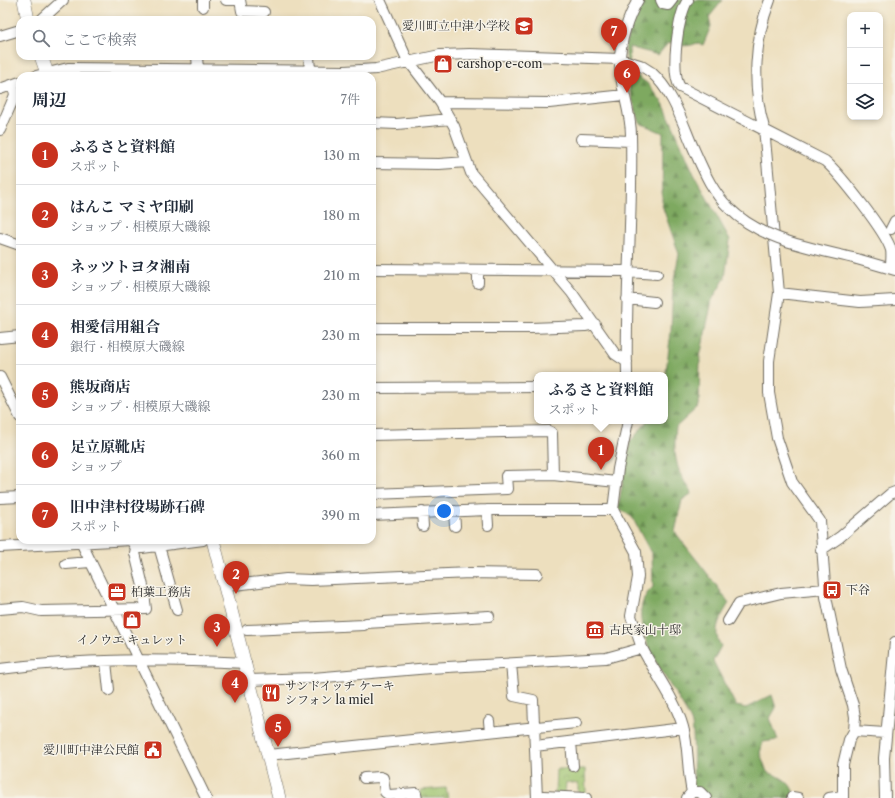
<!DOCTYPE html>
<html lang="ja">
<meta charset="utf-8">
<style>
body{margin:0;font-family:"Libre Caslon Text","Noto Serif JP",serif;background:#f6f6f7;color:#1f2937}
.controls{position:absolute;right:12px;top:12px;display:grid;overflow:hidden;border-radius:8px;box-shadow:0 2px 6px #0003}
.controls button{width:36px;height:36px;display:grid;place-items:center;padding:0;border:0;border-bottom:1px solid #e0e1e3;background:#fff;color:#1f2937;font:20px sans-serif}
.you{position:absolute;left:444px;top:511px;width:14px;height:14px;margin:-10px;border:3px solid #fff;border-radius:50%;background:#1a73e8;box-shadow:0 0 0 6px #1a73e833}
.badge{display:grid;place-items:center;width:26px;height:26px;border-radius:50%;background:#c8321e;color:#fff;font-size:13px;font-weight:700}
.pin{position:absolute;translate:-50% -33px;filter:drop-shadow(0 1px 2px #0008)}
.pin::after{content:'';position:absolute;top:21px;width:14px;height:12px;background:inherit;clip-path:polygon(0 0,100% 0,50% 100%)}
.popup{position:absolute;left:534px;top:372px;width:134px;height:52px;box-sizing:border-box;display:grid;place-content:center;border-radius:8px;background:#fff;filter:drop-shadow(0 1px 3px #0005);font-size:13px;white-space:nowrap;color:#747a83}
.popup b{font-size:15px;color:#1f2937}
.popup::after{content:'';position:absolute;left:50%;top:100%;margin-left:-8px;border:8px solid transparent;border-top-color:#fff}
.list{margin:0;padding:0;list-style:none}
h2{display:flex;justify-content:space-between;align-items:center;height:52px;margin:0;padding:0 16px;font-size:17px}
h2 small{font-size:13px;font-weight:400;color:#747a83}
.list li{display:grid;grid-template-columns:26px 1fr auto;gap:12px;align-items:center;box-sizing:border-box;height:60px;padding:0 16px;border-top:1px solid #e0e1e3}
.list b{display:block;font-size:15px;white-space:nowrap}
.list p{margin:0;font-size:13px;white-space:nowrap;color:#747a83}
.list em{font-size:13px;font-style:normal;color:#747a83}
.icon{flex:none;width:22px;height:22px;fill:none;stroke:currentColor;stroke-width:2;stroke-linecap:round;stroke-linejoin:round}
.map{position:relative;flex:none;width:895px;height:798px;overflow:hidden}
.search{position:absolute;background:#fff;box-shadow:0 2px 6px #0003;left:16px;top:16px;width:360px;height:44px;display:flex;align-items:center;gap:10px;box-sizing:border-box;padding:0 14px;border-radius:12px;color:#747a83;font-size:15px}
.panel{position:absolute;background:#fff;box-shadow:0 2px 6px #0003;left:16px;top:72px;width:360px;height:472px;border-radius:12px}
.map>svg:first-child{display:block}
.forest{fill:url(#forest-firs);stroke:#546a46}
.park{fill:url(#park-crowns);stroke:#64774c}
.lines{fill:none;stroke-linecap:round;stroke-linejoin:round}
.minor-casing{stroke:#6f6a5e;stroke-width:12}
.major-casing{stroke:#6f6a5e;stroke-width:14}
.minor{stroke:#fff;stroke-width:10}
.major{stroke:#fff;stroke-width:13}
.minor-bridge-casing{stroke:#6f6a5e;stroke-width:12;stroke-linecap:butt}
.minor-bridge{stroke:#fff;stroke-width:10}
.labels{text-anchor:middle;stroke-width:3;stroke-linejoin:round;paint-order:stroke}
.poi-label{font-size:12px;fill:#2b2b2b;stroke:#f7f3e8;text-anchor:start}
</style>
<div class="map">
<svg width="895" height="798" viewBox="0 0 895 798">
<defs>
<pattern id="forest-firs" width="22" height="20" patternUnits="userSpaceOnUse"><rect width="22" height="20" fill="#7ea960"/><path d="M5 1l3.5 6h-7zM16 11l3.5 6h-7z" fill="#678a4f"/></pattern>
<pattern id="park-crowns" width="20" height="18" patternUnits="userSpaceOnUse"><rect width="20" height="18" fill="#9ec36d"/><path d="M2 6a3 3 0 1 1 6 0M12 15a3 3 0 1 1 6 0" fill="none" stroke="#819f5a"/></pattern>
</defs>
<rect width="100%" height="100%" fill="#f7f3e8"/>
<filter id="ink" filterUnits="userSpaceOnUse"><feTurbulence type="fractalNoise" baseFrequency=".025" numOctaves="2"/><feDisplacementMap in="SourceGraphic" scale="8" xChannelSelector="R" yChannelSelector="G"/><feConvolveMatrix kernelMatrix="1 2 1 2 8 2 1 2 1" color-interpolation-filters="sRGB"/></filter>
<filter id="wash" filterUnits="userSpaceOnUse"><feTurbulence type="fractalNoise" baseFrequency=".012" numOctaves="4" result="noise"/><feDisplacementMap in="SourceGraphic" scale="16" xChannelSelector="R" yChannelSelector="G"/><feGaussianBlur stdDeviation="0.9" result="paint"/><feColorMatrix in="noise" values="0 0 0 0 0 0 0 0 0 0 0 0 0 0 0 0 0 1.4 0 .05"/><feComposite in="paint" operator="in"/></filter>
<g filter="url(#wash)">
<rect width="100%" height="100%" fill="#eddfbe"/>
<path class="forest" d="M643,0H723L709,17L711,26L703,45L697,43C687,48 679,45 668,43L658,55L629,47L630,71L647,83L663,103L694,174L730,240L725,278L712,300L700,357L699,406L676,427C674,444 674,462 682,477C685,484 690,486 691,494L682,500L675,532C693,556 712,578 729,603C721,617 711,630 721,646L713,661L736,706L746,708L772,695L776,708L770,718L778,740L763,742L760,753L767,772C781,777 792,781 795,798H704L693,792C693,779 695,730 691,721C676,687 615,621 653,587L652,555L632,517L618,508L630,442L646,423V421H665V380L671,331L673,285L679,254L662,205L663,133L640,123L630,92L625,46L631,26Z"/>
<path class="park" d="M556,769H585L586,793H578V784L566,782L565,793H555Z
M446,788L448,798H419L418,795L421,790Z"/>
</g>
<g filter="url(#ink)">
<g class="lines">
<defs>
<path id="minor" d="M226,0H240
M240,0L242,11L264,12
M380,0L407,59L440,102L454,126L471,173L572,293L615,354L627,362
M661,0L663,4L668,5L672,0
M688,0C678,14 670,73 680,87L825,161C840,174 886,232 891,250C892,255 891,261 891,266L895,269
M770,0C754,40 752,86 764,128L779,293
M203,7V0
M41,20L63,0
M0,36L20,30
M197,56L198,70
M309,56L310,71
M36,76L68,68L345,71L376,69L440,55L470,54L620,59L640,65L651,72
M0,89L20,82
M440,102L549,103L624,95
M372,123L397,124L450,119
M0,130L15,95L13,85
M581,139L631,141
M372,163L439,164L467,162
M891,229L895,221
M0,238L20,245
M857,259L895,270
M372,269L628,271
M478,270V283
M628,272L657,274
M627,299L654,302
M372,328H531L585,326L595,324
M0,338L20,336
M627,375C625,295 633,216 631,135C631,110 619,86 620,61C620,41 628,17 638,0
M0,377L20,417
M372,388L537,387
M372,435L549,431L552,433L553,475
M372,494L507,489L506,476L553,475L616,482
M0,498L20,497
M487,510L488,525
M454,511L455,526
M422,512L423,526
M372,515L487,510H613L618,469L628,421
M80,540L206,798
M159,546L177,610
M0,547L131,540L136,548H142L203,540
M821,550L840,537L890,494L895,492
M66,564L90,562
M225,586L286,579L311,580L470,573L537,574
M0,609L23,607L41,611L146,609L143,586L135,553L136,548
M728,621L739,603L781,593L825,589
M247,630L364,625L366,623L489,616
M642,648C655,674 675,698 683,727C689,748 687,771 692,792L687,798
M106,662L109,690
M511,664L514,696L533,700L537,798
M0,669C81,658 164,659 246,663
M249,680L313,678L430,668L606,658L642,648L631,616L638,577L636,552L613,510
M489,721L490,732
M854,731L885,733
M571,742L573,766
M535,746L683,728
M268,755L576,723
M364,778L380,777L383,778L385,792L389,795L416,793L417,798
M692,792H700L706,798
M792,797L798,798
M537,798L543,796L586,798
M829,798L842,796
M843,798V765L849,740L854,731L855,717L853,705L841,669L826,597L820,521L792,482L777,438L769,393V361L779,293L860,302L895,300
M885,798L884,758L895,642"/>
<path id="major" d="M24,0L28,20
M41,56L48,76
M213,540L279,798"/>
</defs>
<use href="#minor" class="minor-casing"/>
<use href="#major" class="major-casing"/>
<use href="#minor" class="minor"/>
<use href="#major" class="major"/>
<defs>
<path id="minor-bridge" d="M651,72C673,92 681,119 692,145C702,167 711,191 729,208C762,241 813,248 857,259"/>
</defs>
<use href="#minor-bridge" class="minor-bridge-casing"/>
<use href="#minor-bridge" class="minor-bridge"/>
</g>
</g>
<defs>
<symbol id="school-square" viewBox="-11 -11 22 22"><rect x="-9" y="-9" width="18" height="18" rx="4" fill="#c8321e" stroke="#f7f3e8"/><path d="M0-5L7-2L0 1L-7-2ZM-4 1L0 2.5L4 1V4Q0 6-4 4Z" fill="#fff"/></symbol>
<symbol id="shop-square" viewBox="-11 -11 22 22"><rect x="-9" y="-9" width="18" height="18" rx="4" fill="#c8321e" stroke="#f7f3e8"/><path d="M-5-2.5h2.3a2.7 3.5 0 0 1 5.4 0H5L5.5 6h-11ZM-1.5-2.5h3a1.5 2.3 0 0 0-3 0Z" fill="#fff"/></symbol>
<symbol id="bus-square" viewBox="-11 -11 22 22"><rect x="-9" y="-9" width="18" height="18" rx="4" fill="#c8321e" stroke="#f7f3e8"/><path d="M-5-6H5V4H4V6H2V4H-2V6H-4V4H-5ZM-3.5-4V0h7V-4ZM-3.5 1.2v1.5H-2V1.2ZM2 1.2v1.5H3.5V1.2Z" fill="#fff"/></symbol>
<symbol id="office-square" viewBox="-11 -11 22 22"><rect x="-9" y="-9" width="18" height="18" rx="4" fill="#c8321e" stroke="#f7f3e8"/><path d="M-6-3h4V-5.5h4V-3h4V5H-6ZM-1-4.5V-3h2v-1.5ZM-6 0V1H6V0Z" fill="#fff"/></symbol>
<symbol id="museum-square" viewBox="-11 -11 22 22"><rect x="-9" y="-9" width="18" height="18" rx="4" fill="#c8321e" stroke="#f7f3e8"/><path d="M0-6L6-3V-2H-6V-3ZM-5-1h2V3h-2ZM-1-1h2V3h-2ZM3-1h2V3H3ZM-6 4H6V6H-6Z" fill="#fff"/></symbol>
<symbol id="restaurant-square" viewBox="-11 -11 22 22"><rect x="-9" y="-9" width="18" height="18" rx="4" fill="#c8321e" stroke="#f7f3e8"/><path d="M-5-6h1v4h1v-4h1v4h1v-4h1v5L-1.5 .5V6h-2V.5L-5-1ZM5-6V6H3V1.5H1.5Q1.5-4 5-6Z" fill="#fff"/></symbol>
<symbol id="civic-square" viewBox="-11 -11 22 22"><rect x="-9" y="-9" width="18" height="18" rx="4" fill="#c8321e" stroke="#f7f3e8"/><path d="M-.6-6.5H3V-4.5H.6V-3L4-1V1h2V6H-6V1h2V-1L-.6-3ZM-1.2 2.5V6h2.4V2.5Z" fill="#fff"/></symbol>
</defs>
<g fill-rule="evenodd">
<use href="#school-square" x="513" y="15" width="22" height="22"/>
<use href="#shop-square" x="432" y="53" width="22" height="22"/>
<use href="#bus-square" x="821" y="579" width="22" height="22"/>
<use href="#office-square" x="106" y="581" width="22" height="22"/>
<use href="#shop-square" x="121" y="609" width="22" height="22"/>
<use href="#museum-square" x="584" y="619" width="22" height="22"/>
<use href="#restaurant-square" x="260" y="682" width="22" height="22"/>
<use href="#civic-square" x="142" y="739" width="22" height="22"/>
</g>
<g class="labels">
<g class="poi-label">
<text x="510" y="30" text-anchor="end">愛川町立中津小学校</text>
<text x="457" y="68">carshop e-com</text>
<text x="846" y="594">下谷</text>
<text x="131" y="596">柏葉工務店</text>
<text x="609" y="634">古民家山十邸</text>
<text x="132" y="644" text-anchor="middle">イノウエ キュレット</text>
<text x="285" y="690">サンドイッチ ケーキ<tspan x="285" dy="14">シフォン la miel</tspan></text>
<text x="139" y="754" text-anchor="end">愛川町中津公民館</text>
</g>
</g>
</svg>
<div class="controls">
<button>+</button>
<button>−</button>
<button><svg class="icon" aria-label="layers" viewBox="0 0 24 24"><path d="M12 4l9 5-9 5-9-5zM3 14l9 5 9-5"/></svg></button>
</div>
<div class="you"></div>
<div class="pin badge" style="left:601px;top:470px">1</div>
<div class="popup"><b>ふるさと資料館</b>スポット</div>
<div class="pin badge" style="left:236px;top:594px">2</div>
<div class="pin badge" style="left:217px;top:647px">3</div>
<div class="pin badge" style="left:235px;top:703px">4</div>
<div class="pin badge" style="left:278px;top:747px">5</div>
<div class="pin badge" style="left:627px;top:93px">6</div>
<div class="pin badge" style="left:614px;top:51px">7</div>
<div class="search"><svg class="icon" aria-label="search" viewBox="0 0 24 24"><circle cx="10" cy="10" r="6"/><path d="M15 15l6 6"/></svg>ここで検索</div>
<section class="panel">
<h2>周辺<small>7件</small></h2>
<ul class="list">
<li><span class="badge">1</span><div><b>ふるさと資料館</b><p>スポット</p></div><em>130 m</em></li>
<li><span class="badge">2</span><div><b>はんこ マミヤ印刷</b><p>ショップ · 相模原大磯線</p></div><em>180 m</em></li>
<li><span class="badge">3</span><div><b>ネッツトヨタ湘南</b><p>ショップ · 相模原大磯線</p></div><em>210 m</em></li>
<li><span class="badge">4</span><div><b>相愛信用組合</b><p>銀行 · 相模原大磯線</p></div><em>230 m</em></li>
<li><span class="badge">5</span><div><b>熊坂商店</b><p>ショップ · 相模原大磯線</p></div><em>230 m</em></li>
<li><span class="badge">6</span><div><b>足立原靴店</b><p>ショップ</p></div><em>360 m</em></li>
<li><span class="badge">7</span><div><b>旧中津村役場跡石碑</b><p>スポット</p></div><em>390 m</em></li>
</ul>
</section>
</div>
